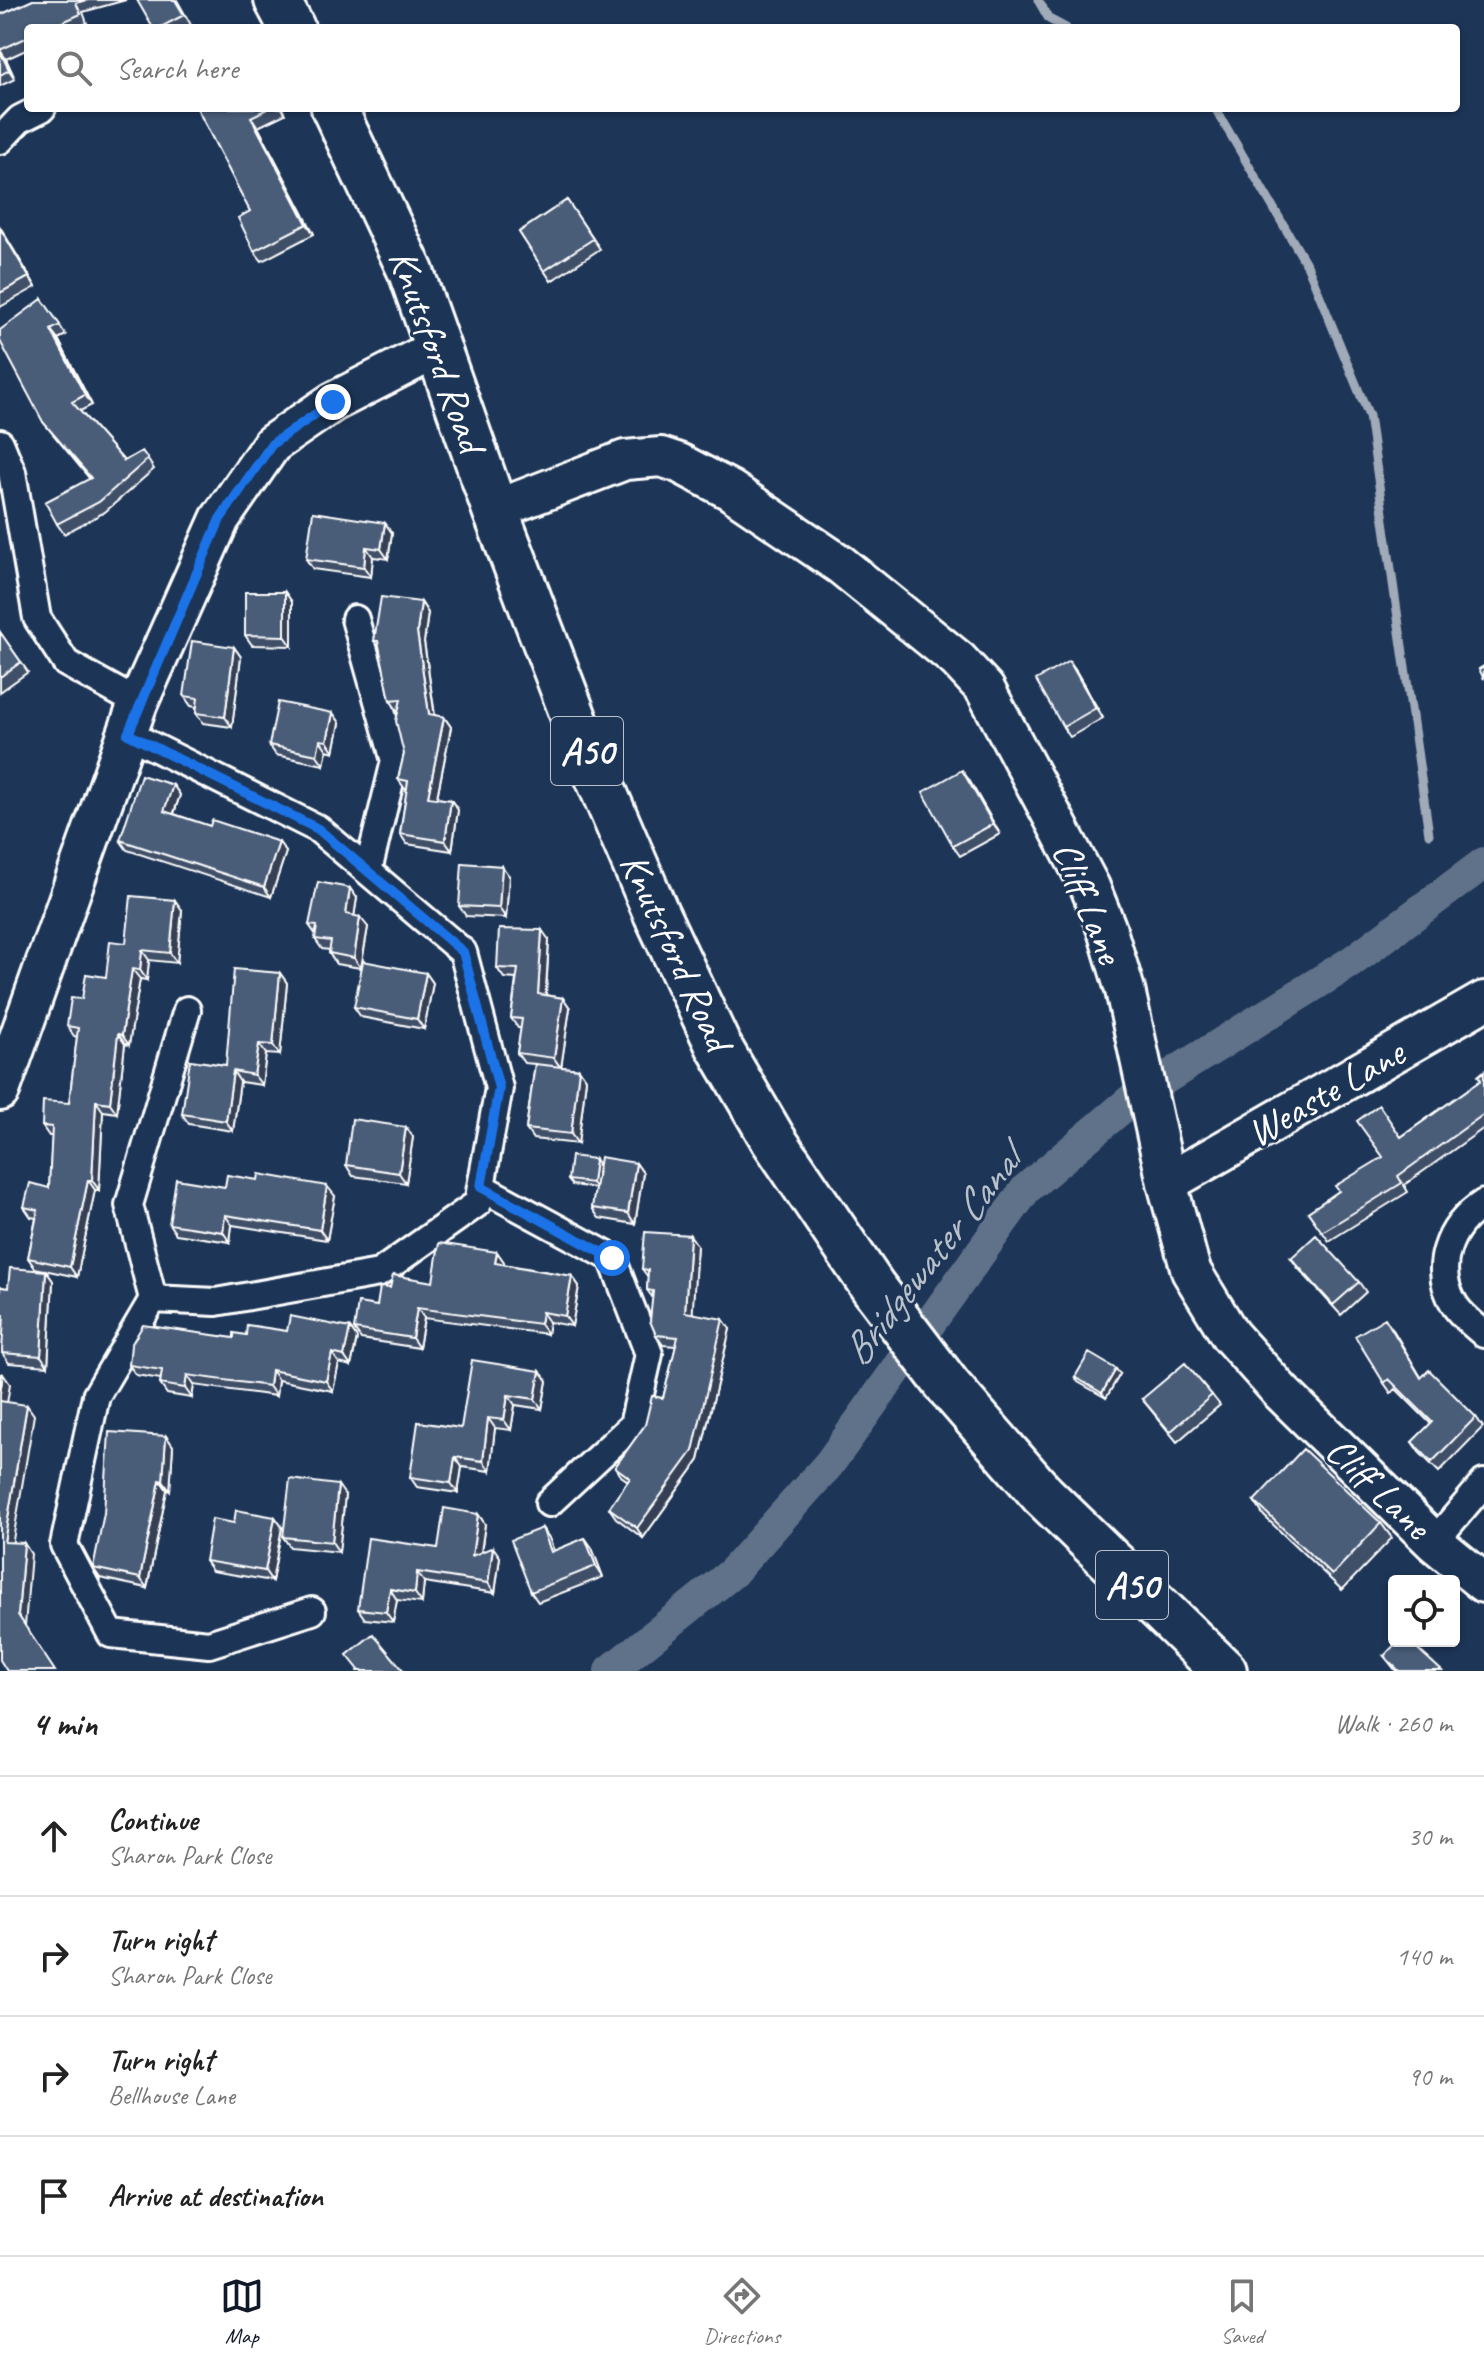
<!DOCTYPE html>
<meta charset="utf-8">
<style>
body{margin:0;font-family:Caveat,sans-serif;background:#f6f6f6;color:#222}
.controls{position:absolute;right:24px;bottom:24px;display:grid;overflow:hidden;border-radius:8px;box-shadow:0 2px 6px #0004}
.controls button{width:72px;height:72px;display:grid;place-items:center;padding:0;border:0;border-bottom:2px solid #e0e0e0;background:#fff;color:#222;font:40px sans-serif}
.stop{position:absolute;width:24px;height:24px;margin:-18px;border:6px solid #1a73e8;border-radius:50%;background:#fff}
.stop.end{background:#1a73e8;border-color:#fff;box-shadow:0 2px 8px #0008}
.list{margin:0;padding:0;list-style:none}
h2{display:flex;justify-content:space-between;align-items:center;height:104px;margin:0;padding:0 32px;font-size:34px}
h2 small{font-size:26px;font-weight:400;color:#767676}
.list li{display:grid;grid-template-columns:52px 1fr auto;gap:24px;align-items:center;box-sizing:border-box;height:120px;padding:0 32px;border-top:2px solid #e0e0e0}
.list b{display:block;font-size:30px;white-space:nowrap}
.list p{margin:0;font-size:26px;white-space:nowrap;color:#767676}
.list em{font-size:26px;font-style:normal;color:#767676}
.icon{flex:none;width:44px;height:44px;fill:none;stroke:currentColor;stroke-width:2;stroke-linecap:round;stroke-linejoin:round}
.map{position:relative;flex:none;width:1484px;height:1671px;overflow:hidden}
.search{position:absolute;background:#fff;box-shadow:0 2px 6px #0004;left:24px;right:24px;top:24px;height:88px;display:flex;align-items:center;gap:20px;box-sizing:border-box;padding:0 28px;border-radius:8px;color:#767676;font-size:30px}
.sheet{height:584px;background:#fff}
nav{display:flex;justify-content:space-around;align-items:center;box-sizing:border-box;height:112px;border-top:2px solid #e0e0e0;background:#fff;font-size:22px;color:#767676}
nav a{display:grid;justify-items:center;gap:4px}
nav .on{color:#111827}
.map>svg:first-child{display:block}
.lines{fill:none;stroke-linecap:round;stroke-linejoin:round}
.stream{stroke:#a0aab8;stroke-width:9}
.canal{stroke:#617289;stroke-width:32}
.street-casing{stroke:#fff;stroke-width:32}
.secondary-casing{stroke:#fff;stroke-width:44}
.highway-casing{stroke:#fff;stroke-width:50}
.street{stroke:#1d3557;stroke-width:26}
.secondary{stroke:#1d3557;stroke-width:38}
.highway{stroke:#1d3557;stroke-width:44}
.wall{fill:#405068;stroke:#fff;stroke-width:2}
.shaded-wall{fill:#344155;stroke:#fff;stroke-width:2}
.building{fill:#4a5d79;stroke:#fff;stroke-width:2}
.route{stroke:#1a73e8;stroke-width:10}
.labels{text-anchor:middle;stroke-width:6;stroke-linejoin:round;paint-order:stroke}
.shield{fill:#1d3557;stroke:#bbc2cd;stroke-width:2}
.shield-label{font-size:38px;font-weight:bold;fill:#fff}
.street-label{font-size:40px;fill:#fff;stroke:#1d3557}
.water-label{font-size:42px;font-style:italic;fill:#b8c0ca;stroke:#1d3557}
</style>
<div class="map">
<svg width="1484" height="1671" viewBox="0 0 1484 1671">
<rect width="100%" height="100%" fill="#1d3557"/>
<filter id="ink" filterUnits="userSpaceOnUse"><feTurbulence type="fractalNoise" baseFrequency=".0125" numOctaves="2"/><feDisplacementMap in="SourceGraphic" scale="16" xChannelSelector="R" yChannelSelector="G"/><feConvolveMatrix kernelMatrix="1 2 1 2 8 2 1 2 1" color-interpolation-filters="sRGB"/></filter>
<g filter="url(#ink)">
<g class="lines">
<path class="stream" d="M1038,0L1049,19L1066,28
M1215,108L1308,267L1369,416L1429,834"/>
<path class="canal" d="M610,1671L732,1573L829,1464L1026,1189L1131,1100L1351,962L1484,863"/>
<defs>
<path id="street" d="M0,140L20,119L42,108
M0,443L12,472L37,618L66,663L138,703
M355,619L395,761L368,871
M128,734L318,829L463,952L499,1088L478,1203L379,1273L216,1302L153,1299L96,1396L64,1545L111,1634L209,1644L312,1611
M481,1187L612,1258L649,1354L633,1425L549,1503
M1484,1203C1448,1226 1431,1269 1456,1307C1463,1317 1475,1326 1484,1334
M153,1299L129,1205L187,1010
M1434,1542L1484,1483"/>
<path id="secondary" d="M495,510L625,460L661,457L679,463L730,490L841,565L958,660L985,689L1090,887L1106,927L1125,990L1167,1183L1191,1271L1230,1335L1281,1392L1434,1542L1484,1583
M0,1091L138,703L220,519L272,444L333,402L440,347
M1167,1183L1484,1001"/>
<path id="highway" d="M277,0L292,28
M334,108L411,272L495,510L587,752L656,913L718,1045L773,1139L873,1287L949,1387L1043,1495L1224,1671"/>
</defs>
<use href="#street" class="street-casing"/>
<use href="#secondary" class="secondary-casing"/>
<use href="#highway" class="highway-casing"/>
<use href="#street" class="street"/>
<use href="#secondary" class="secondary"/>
<use href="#highway" class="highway"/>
</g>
<path class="wall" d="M33,0H126L83,12L87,23L76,28H28V49L6,59L15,79L0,86V15Z
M177,0L191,25L184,28H153Z
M197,108H282L285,114L258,127L314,234L262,261L254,251L250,211Z
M567,200L600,249L551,281L519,232Z
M0,227L36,287L0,307Z
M42,299L66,335L58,339L92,405L80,411L124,461L142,451L154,469L105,512L64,534L57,524L90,479L43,422Z
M392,533L388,559L373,557L371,577L313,569L306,559Z
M285,592L292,602V646L252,645L245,635Z
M421,602L428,613L424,642L435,715L444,717L451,727L437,798L451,800L458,810L452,851L407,844L400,834L407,790L405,789L398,779L404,754L399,710H397L390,700L380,649L374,641Z
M0,632L28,672L0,692Z
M234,647L241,657L232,727L203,723L196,713V707L191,706L184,696Z
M1076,671L1103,718L1070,737L1063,727Z
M333,713L340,723L334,752L327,750L324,765L276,755L269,745Z
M969,780L1000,834L960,856L953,846Z
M173,785L180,795L174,814L286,852L271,897L127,850L120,840Z
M509,876L506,918L466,916L459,906Z
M357,898L354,916L368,927L361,968L336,964L329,953L330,950L322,949L315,939L316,935L309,925Z
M182,910L177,963L149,960L147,980L140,979L129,1045L125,1044L117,1113L103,1111L99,1190H95L77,1277L35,1268L28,1258L36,1218L31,1217L24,1207L49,1188L52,1136H49L42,1126L69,1103L77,1037L74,1036L67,1026L82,999L106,977L126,943Z
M549,940L546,995L563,998L570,1008L561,1067L579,1069L586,1079L578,1144L533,1139L526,1129L535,1064L524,1063L517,1053L521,1028H518L511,1018L516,979L504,978L497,968Z
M280,973L287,983L280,1055L266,1054L262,1085L240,1082L233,1131L189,1124L182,1114L226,1065Z
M426,973L433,983L424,1029L361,1017L354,1007Z
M1484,1071V1128L1404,1185L1408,1192L1329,1241L1308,1212L1339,1191L1383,1157L1401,1137L1481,1080Z
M406,1127L413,1137L406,1183L353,1176L346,1165Z
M595,1159L598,1164L596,1182L636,1163L643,1173L635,1224L599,1218L592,1208L596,1188L572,1185L568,1180Z
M225,1187L335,1196L327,1240L232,1225L230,1242L176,1234L169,1224Z
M697,1245L692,1313L730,1329L699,1460L643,1538L616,1518L609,1508L628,1481L621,1476L615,1467L645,1425L663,1398L676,1346L663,1345L656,1335L653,1298L647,1290L648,1277L642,1269Z
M497,1252L504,1262L503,1264L572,1276L579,1286L572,1326L549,1322L547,1334L424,1318L419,1348L361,1339L354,1329L377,1306L390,1288L433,1282Z
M1291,1258L1359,1282L1366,1292L1341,1315L1298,1268Z
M46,1271L53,1281L48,1366L9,1363L2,1353L4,1324H0V1287L8,1288Z
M350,1328L357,1338L351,1366L339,1363L333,1391L278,1380L276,1396L194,1385L192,1398L167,1394L160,1384L161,1379L136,1375L129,1365L246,1335L287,1331Z
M1392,1328L1421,1377L1476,1417L1483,1427L1439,1472L1419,1452L1412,1442L1431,1424L1396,1389L1391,1393L1384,1383Z
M540,1371L547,1381L542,1409L515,1405L511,1430L495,1428L490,1471L462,1467L458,1493L417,1487L410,1477L461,1428Z
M1120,1374L1106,1398L1078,1382L1075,1377Z
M1212,1395L1220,1405L1177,1442L1142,1399Z
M166,1436L173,1446L170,1491L167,1490L147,1588L100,1578L93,1568Z
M345,1495L339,1552L290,1547L283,1537Z
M1254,1501L1381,1523L1392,1538L1342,1590L1264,1516Z
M478,1514L485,1524L481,1552L500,1557L495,1593L424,1582L422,1603L397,1600L393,1622L365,1619L358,1609L438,1548Z
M275,1517L282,1527L272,1581L212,1571L205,1561L234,1523Z
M542,1528L549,1538L554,1551L585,1538L592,1548L603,1577L538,1602L531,1592Z
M1384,1656L1442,1671H1396Z"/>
<path class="shaded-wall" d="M0,50L6,59L15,79L9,70Z
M251,117L258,127L314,234L307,224Z
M0,227L36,287L29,277Z
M51,330L58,339L92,405L85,395Z
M385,523L392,533L388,559L381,549Z
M366,547L373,557L371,577L364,567Z
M285,592L292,602V646L285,636Z
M421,602L428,613L424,642L436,724L429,714L417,632Z
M234,647L241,657L232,727L225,717Z
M1069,661L1076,671L1103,718L1096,708Z
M333,713L340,723L334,752L327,741Z
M444,717L451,727L435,807L428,797Z
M320,740L327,750L324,765L317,755Z
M962,770L969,780L1000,834L993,824Z
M173,785L180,795L171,821L164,811Z
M451,800L458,810L452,851L445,841Z
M279,842L286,852L271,897L264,887Z
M502,866L509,876L506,918L499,908Z
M350,888L357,898L353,924L346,914Z
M175,900L182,910L177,963L170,953Z
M360,917L368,927L361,968L354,958Z
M542,930L549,940L545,1004L538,994Z
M142,950L149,960L147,980L140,970Z
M132,969L140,979L129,1045L122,1035Z
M280,973L287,983L280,1055L273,1045Z
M426,973L433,983L424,1029L417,1019Z
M563,998L570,1008L561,1068L554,1058Z
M118,1034L125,1044L117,1113L110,1103Z
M259,1044L266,1054L262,1085L254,1075Z
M579,1069L586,1079L578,1144L571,1134Z
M233,1071L240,1082L233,1131L226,1121Z
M96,1101L103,1111L99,1190L92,1180Z
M406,1127L413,1137L406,1183L399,1173Z
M595,1159L598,1164L596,1188L592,1183Z
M636,1163L643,1173L635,1224L628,1213Z
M88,1180L95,1190L77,1277L70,1267Z
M327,1186L335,1196L327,1240L320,1230Z
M225,1215L232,1225L230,1242L223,1232Z
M690,1235L697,1245L692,1322L685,1312Z
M497,1252L504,1262L502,1273L495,1263Z
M46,1271L53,1281L48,1366L41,1356Z
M572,1276L579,1286L572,1326L565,1316Z
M417,1308L424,1318L419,1348L412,1338Z
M542,1312L549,1322L547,1334L540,1324Z
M723,1319L730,1329L699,1460L643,1538L637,1528Z
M350,1328L357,1338L351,1366L344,1356Z
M332,1353L339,1363L333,1391L326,1381Z
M1116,1369L1120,1374L1106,1398L1102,1393Z
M271,1370L278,1380L276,1396L269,1386Z
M540,1371L547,1381L542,1409L535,1399Z
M3,1374L10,1384L6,1410L0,1402V1393Z
M187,1375L194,1385L192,1398L185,1388Z
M508,1395L515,1405L511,1430L504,1420Z
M27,1405L34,1415L11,1552L4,1542Z
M488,1418L495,1428L490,1471L483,1461Z
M166,1436L173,1446L170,1491L163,1481Z
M455,1457L462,1467L458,1493L451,1483Z
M160,1480L167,1490L147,1588L140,1578Z
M338,1485L345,1495L339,1552L332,1542Z
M478,1514L485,1524L479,1566L472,1556Z
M275,1517L282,1527L272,1581L265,1571Z
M542,1528L549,1538L558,1562L551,1552Z
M585,1538L592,1548L603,1577L596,1566Z
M24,1543L31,1554L25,1626L18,1615Z
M493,1547L500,1557L495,1593L488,1583Z
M417,1572L424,1582L422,1603L415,1593Z
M390,1589L397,1600L393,1622L386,1612Z"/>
<path class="building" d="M33,0H88L76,3L81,14L49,28H28V37L0,50V15Z
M137,0H175L184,15L159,28H153Z
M0,51L9,70L0,75Z
M197,108H269L251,117L307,224L254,251L238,218L250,211Z
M567,200L593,239L544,271L519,232Z
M0,228L29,277L0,293Z
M42,299L60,325L51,330L85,395L72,402L124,461L142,451L148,459L99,502L57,524L45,502L91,478L43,422L0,341V330Z
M313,512L385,523L381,549L366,547L364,567L306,559Z
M245,592H285V636L245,635Z
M381,597L421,602L417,632L429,714L444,717L428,797L451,800L445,841L400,834L408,781L398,779L404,754L396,721L401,699L390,700L378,641H374Z
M0,632L21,662L0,677Z
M192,641L234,647L225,717L196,713L198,698L184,696Z
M1069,661L1096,708L1063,727L1036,680Z
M1484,666V679L1479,669Z
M278,702L333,713L327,741L320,740L317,755L269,745Z
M962,770L993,824L953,846L923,792Z
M141,775L173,785L164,811L210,826L212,820L279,842L264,887L120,840Z
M462,863L502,866L499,908L459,906Z
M318,882L350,888L346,914L360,917L354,958L329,953L331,941L315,939L317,926L309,925Z
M131,896L175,900L170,953L142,950L140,970L132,969L122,1035L118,1034L110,1103L96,1101L92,1180H88L70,1267L28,1258L38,1210L24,1207L30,1183L49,1188L52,1127L42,1126L43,1101L69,1103L78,1028L67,1026L71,998L82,999L86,974L106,977L110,941L126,943Z
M499,929L542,930L538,994L563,998L554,1058L517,1053L522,1019L511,1018L518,969L497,968Z
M363,961L426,973L417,1019L354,1007Z
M234,969L280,973L273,1045L259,1044L254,1075L233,1071L226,1121L182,1114L190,1060L226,1065Z
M535,1064L579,1069L571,1134L526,1129Z
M1484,1071V1114L1398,1176L1402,1183L1322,1232L1308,1212L1339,1191L1335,1186L1383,1157L1357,1121L1379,1105L1401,1137L1481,1080L1478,1076Z
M352,1119L406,1127L399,1173L346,1165Z
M571,1156L595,1159L592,1183L568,1180Z
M600,1157L636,1163L628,1213L592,1208Z
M259,1174L327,1186L320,1230L225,1215L223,1232L169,1224L176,1179L225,1187L227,1175L258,1180Z
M645,1232L690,1235L685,1312L723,1319L693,1451L637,1528L609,1508L630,1478L615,1467L645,1425L652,1396L663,1398L678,1337L656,1335L650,1321L653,1291L647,1290L648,1270L642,1269Z
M1316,1235L1359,1282L1333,1305L1291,1258Z
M439,1243L497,1252L495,1263L572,1276L565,1316L542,1312L540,1324L417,1308L412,1338L354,1329L358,1303L377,1306L380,1287L390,1288L393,1275L433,1282Z
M10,1268L46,1271L41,1356L2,1353L4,1315L0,1314V1287L8,1288Z
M290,1316L350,1328L344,1356L332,1353L326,1381L271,1370L269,1386L187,1375L185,1388L160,1384L162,1370L129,1365L131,1345L143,1325L234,1338V1333L246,1335L247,1325L287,1331Z
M1385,1318L1421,1378L1429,1370L1476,1417L1432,1462L1412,1442L1432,1422L1389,1379L1384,1383L1355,1336Z
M1089,1353L1116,1369L1102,1393L1075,1377Z
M472,1360L540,1371L535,1399L508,1395L504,1420L488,1418L483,1461L455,1457L451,1483L410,1477L418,1422L461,1428Z
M1185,1363L1212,1395L1170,1432L1142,1399Z
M0,1374H3L0,1393Z
M0,1401L27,1405L4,1542L24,1543L18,1615L55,1671H7L0,1660Z
M109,1432L166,1436L163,1481L160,1480L140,1578L93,1568L104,1513Z
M1303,1449L1381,1523L1332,1575L1254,1501Z
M290,1479L338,1485L332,1542L283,1537Z
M444,1508L478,1514L472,1556L493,1547L488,1583L417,1572L415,1593L390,1589L386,1612L358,1609L368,1538L438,1548Z
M236,1510L275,1517L265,1571L205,1561L212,1519L234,1523Z
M542,1528L551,1552L585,1538L596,1566L531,1592L511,1540Z
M373,1634L404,1671H358L359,1670L347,1655Z
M1398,1641H1409L1442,1671H1399L1384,1656Z"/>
</g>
<g class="lines" filter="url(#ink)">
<path class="route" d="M333,402L272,444L220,519L128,734L318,829L463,952L499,1088L481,1187L612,1258"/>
</g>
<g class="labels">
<g class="shield">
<rect x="551" y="717" width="72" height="68" rx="6"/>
<rect x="1096" y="1551" width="72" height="68" rx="6"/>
</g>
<g class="shield-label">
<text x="587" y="764">A50</text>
<text x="1132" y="1598">A50</text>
</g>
<g class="street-label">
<text transform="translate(438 350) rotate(70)" y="14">Knutsford Road</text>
<text transform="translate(1089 902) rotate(68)" y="14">Cliff Lane</text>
<text transform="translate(677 951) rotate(65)" y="14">Knutsford Road</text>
<text transform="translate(1325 1092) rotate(-30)" y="14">Weaste Lane</text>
<text transform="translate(1379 1487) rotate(44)" y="14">Cliff Lane</text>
</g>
<g class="water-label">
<text transform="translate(930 1256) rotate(-52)" y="15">Bridgewater Canal</text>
</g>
</g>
</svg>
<div class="controls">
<button><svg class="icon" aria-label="locate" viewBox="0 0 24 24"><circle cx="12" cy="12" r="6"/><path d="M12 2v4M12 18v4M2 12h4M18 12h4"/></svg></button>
</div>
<div class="stop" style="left:612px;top:1258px"></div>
<div class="stop end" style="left:333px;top:402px"></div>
<div class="search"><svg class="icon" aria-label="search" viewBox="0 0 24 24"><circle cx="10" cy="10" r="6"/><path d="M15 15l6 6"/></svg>Search here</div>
</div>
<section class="sheet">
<h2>4 min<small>Walk · 260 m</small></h2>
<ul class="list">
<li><svg class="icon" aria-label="ahead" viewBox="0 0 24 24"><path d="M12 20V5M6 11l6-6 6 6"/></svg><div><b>Continue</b><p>Sharon Park Close</p></div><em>30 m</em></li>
<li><svg class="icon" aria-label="right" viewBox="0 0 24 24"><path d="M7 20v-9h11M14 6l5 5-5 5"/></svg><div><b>Turn right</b><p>Sharon Park Close</p></div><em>140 m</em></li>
<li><svg class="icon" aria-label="right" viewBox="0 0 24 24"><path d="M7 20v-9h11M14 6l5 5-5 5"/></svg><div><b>Turn right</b><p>Bellhouse Lane</p></div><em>90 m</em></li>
<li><svg class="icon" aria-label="arrive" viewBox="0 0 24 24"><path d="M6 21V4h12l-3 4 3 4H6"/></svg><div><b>Arrive at destination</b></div></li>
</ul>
</section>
<nav>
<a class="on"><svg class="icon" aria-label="map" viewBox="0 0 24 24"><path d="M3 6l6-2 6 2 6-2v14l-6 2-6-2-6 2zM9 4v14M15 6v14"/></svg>Map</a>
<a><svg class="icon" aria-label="directions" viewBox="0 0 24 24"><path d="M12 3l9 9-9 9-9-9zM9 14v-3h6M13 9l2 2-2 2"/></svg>Directions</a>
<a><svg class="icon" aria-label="saved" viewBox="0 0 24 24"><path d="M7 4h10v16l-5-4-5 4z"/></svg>Saved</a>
</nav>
